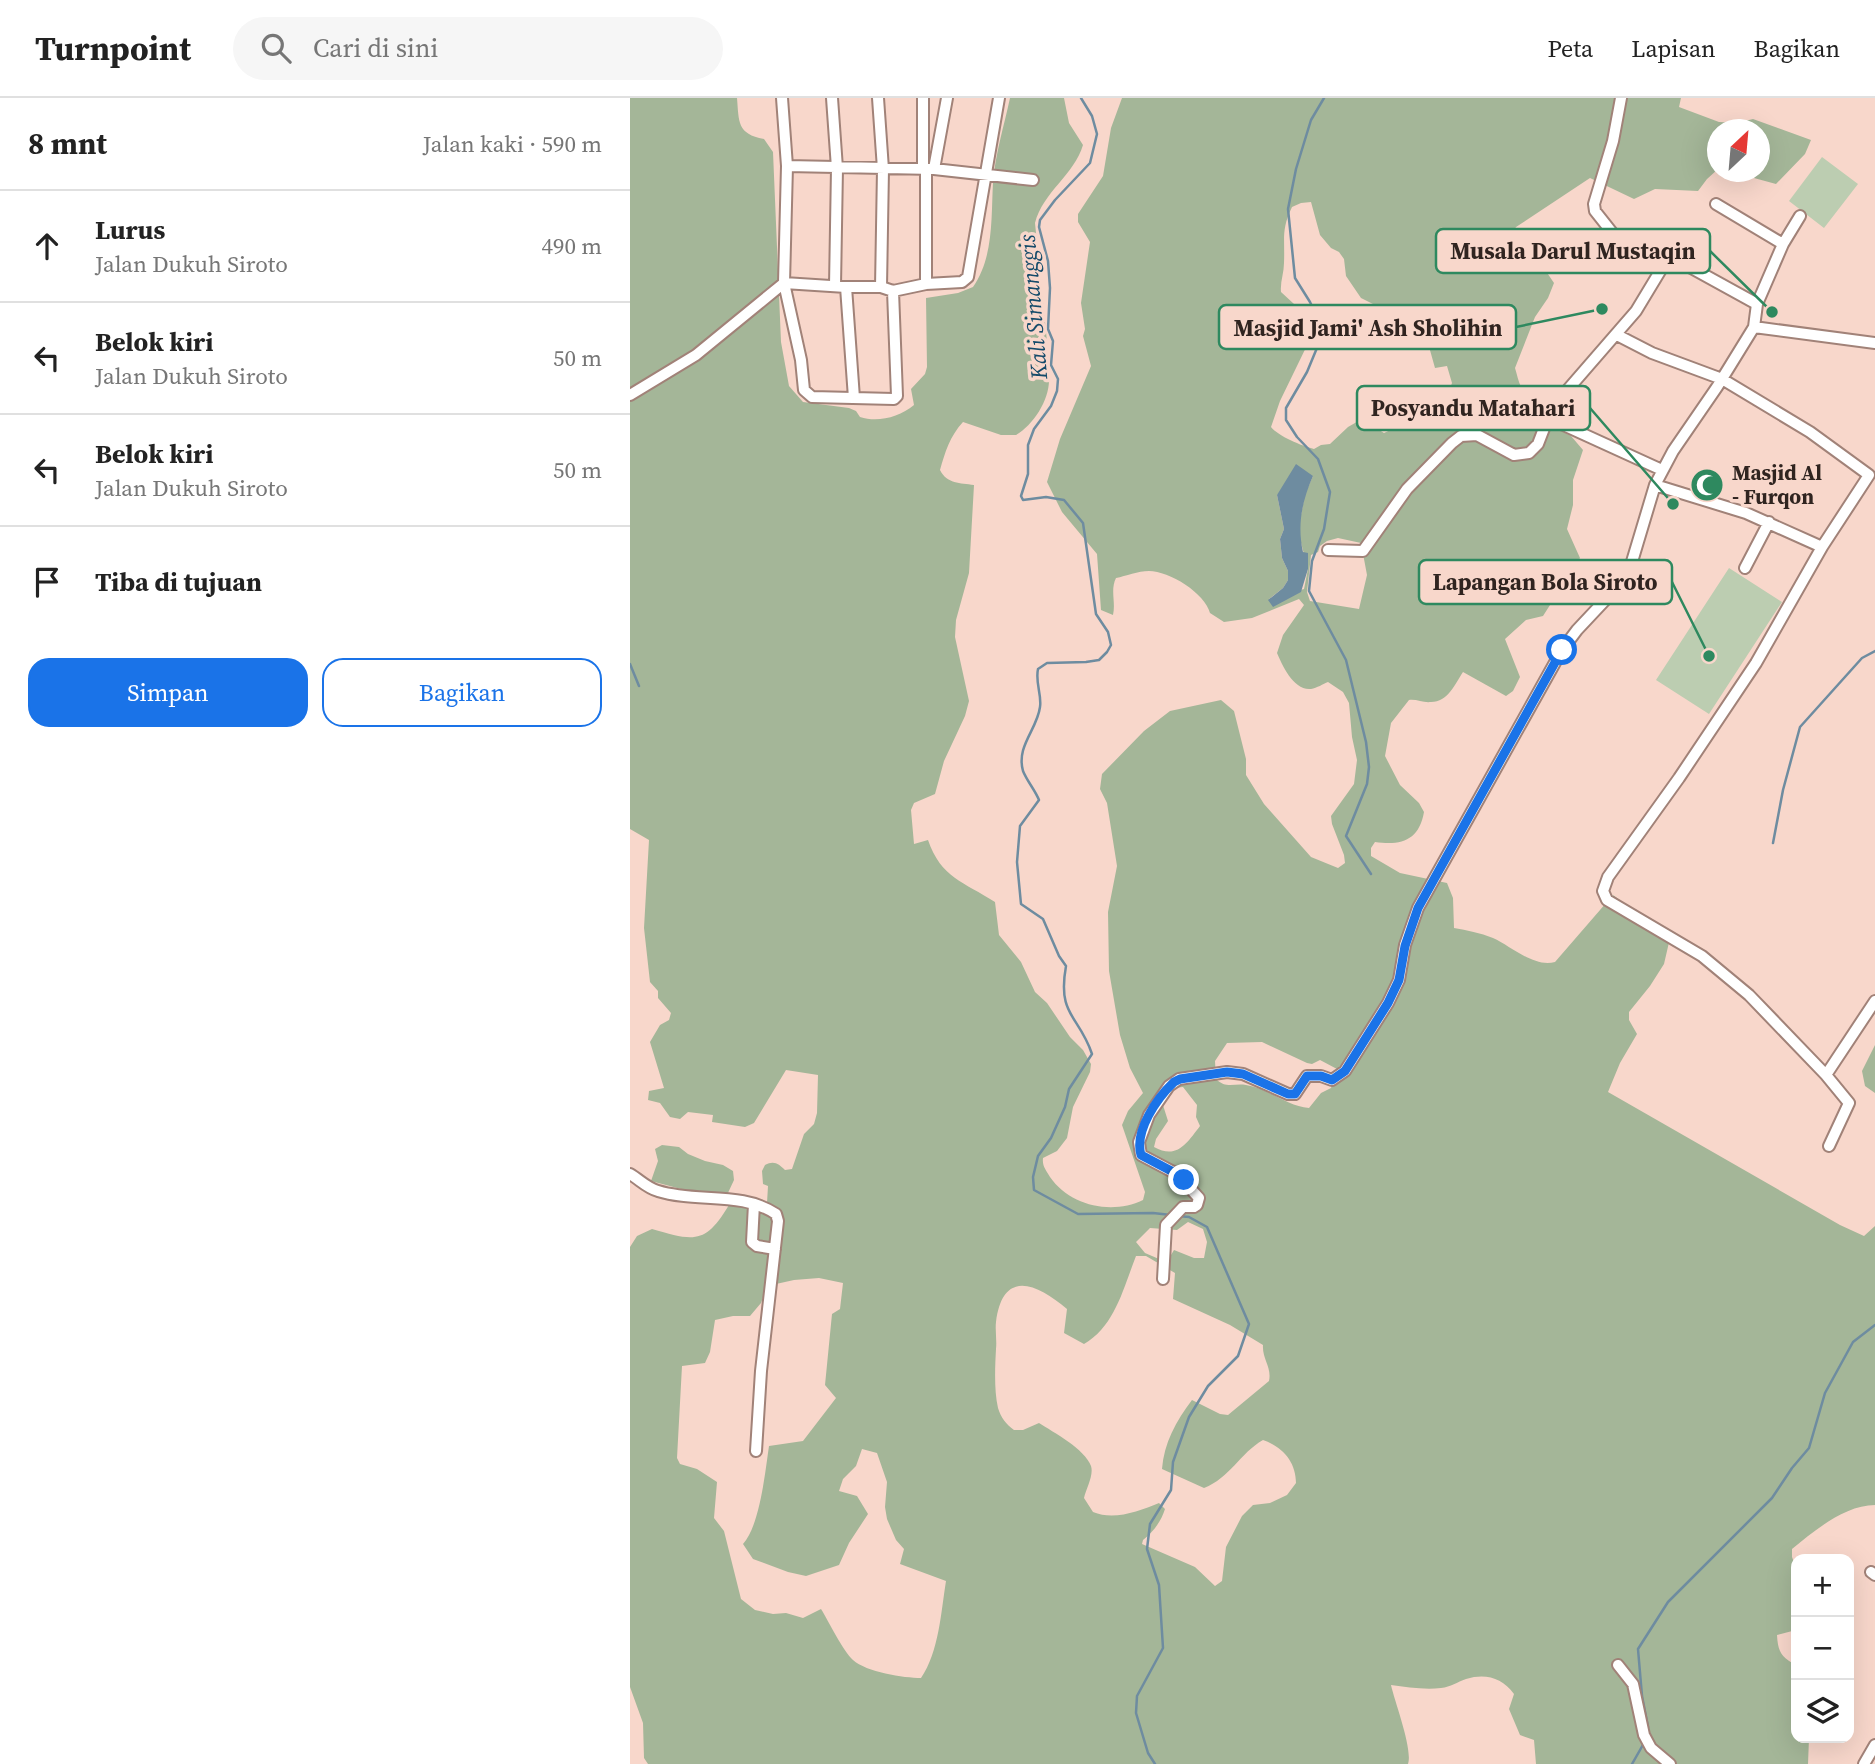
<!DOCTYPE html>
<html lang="id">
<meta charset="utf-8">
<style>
body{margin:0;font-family:"Source Serif 4",serif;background:#f6f6f6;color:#222}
.controls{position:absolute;right:21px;bottom:21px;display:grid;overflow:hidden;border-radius:14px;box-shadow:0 7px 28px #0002}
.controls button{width:63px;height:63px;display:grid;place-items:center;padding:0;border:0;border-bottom:2px solid #e0e0e0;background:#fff;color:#222;font:35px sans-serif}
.compass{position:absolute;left:1077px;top:21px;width:63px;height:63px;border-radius:50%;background:#fff;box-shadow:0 7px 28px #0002;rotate:26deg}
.stop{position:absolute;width:21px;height:21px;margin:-16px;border:5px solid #1a73e8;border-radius:50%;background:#fff}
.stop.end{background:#1a73e8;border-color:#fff;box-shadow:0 2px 7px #0008}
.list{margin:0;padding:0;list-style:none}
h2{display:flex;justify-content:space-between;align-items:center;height:91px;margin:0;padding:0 28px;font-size:30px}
h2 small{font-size:23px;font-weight:400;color:#767676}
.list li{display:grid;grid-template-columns:46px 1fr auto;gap:21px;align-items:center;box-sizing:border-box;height:112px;padding:0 28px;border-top:2px solid #e0e0e0}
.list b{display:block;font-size:26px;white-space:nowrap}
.list p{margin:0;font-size:23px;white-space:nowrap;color:#767676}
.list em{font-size:23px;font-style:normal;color:#767676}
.actions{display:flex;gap:14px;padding:21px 28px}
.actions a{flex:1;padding:16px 0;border:2px solid #1a73e8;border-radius:21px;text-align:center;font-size:24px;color:#1a73e8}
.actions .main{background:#1a73e8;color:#fff}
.icon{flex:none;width:38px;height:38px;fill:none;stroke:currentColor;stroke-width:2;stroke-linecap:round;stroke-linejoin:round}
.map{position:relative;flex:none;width:1245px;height:1666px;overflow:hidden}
header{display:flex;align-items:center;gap:42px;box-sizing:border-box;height:98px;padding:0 35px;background:#fff;border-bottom:2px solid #e0e0e0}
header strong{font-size:33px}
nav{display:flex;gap:38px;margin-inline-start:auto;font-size:24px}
.search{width:490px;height:63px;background:#f6f6f6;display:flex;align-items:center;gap:18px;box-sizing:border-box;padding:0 24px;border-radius:38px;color:#767676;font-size:26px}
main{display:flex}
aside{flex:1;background:#fff}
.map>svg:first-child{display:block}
.green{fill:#bccdb1}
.forest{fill:#a4b698;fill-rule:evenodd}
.water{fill:#6e8ca0}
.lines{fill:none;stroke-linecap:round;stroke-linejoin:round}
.stream{stroke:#6e8ca0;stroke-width:2.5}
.minor-casing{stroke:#a18278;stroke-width:14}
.minor{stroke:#fff;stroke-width:10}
.route{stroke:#1a73e8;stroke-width:9}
.labels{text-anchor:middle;stroke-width:7;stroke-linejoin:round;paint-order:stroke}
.poi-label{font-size:21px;font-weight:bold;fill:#302420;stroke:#f8d7cb;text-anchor:start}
.water-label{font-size:23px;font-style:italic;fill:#154b6a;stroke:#f8d7cb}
.leader{fill:none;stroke:#2e895f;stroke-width:2.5}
.callout-dot{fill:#2e895f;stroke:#f8d7cb;stroke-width:2.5}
.callout{fill:#f8d7cb;stroke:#2e895f;stroke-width:2.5}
.callout-label{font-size:23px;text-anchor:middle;font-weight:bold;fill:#302420}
</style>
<header>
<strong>Turnpoint</strong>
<div class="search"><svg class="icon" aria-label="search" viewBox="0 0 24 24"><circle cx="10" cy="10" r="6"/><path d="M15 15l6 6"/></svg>Cari di sini</div>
<nav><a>Peta</a><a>Lapisan</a><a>Bagikan</a></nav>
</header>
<main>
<aside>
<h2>8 mnt<small>Jalan kaki · 590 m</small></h2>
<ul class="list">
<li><svg class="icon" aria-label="ahead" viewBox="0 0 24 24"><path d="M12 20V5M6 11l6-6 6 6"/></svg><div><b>Lurus</b><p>Jalan Dukuh Siroto</p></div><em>490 m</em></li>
<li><svg class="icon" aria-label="left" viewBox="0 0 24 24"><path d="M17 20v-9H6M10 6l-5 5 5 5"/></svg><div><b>Belok kiri</b><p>Jalan Dukuh Siroto</p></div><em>50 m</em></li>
<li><svg class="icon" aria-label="left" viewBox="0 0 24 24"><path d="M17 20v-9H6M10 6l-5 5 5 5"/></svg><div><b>Belok kiri</b><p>Jalan Dukuh Siroto</p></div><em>50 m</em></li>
<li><svg class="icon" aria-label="arrive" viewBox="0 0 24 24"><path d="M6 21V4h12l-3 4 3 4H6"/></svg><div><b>Tiba di tujuan</b></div></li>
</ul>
<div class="actions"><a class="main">Simpan</a><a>Bagikan</a></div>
</aside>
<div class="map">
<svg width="1245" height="1666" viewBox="0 0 1245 1666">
<rect width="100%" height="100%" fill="#f8d7cb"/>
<path class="green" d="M1192,59L1228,86L1194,130L1159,103Z
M1099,470L1152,504L1079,616L1026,582Z"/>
<path class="forest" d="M0,0H107C109,24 107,36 134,41L143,54L151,244L159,288L173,304L219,310L226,313L230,319C248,325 269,319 284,307L281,291L295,276L297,269L296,200L328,195L343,189C364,159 361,119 363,85C365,57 374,28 380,0H434L439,25L453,47C444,77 413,94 405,125L417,244C413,257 418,269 419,282C419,303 403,327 386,337H371L333,324C320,338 315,354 310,372C317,386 330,385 344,387L339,475L326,522L325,539L339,603L335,618L314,663L305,696L284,705L281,712L284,746L298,742C311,780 334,784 365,804L369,837L391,864L405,894L417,905L440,939L453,952L461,966L460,974L443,1009L437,1040L427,1053L413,1060C412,1068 416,1072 420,1079C440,1108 482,1117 513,1102L515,1094L492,1027L498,1013L513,995L500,970L490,937L479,873L478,814L487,768L477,705L470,691L472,676L514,633L540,613L591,602L604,613L616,661V677L634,706L681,759L708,770L715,765L714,757L702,726L701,718L724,686L727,662L722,639L719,605L713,594L698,584C693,586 687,590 681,591C664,593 652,567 647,555L653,537L674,507L669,501L622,520L594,524L580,515C575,495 539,473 519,473C508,473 496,478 486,480C480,492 486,504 483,517L471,512L467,456L432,414L417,384L430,341L461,268L453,238L455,231L451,205L460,144L448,124V116L473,78L481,30L492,0H1051L1049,9L1089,24L1107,25L1123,21L1181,42L1175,56L1146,86L1124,80L1109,74H1129V32H1087V72L1077,81L1068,93L1025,91L1004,101L960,80L886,129L882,136L891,149L905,157L924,185L918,200L905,219L885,270C887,276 888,283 891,289C896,302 911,304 907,320L941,338L953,352L943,382V407L937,431L950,460L913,518L896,522L875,541L890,579L883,593L876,598L833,574C825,586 818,604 801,604C793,605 787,601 779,602L761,625L755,658L770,687L789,705L794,714C789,742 772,748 745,744L741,750V758L770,775L817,785L823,800L824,830C837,832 850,835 863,840C881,848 904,870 925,864L983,797L1040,840L1034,866L1020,888L999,914V922L1007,936L990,965L978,994L1210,1127L1234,1138L1245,1128V1407C1215,1407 1184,1433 1162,1451V1459L1166,1470V1532L1147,1537C1148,1554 1151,1559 1166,1567V1640H1179L1178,1666H906L904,1642L890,1637L879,1611L884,1596C872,1580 856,1575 836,1581C827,1584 821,1589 811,1590C794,1592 777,1589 761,1587C765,1605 783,1651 778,1666H18L14,1660L13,1625L0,1589V1149L7,1138L22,1131C64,1143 75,1147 99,1107L137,1105L138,1088L133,1086L132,1073L135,1067C144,1062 149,1066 155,1072L162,1071L174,1036L184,1026L187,1015L188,977L156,972L124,1025L115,1029L82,1024L83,1017L58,1014L50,1021L40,1019L30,1005L18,1002L19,993L34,990L20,944L30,927L39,922L41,915L28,900V893L20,884L14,830L19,742L0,731ZM681,104L690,137L701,150L709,154L714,161L716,178L731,200L755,212L798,245L805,270L817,268L822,285L814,307L754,335L732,321L718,329L700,346L691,347L684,351C672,348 648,338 641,329L650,303L683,235L676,217L651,194C650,184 654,175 654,165C655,140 651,132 662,109L671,105ZM683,378L675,396L670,422V441L678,471L674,491L639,501L653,490L658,482V473L652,460L650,441L654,431L647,397ZM708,440L731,445L737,477L729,511L680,503L677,494L681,457L688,454L690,448L697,443ZM632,944L677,965L682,966L690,962L707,971L701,990L691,995L679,1010C656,1008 638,990 616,987C604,985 596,991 586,981L585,963L597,945ZM553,989L567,1007L566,1019L570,1028C557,1045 547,1062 524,1049L526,1041L538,1023L532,1004L544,990ZM558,1124L573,1131L577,1144L574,1160H564L544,1152L541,1157L529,1161L515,1155L506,1144L520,1130L547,1132ZM506,1158H516L545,1175L543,1201L600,1227L633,1247C632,1261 642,1269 639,1283L598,1317L590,1316L562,1302C546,1323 534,1345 532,1371L574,1390C600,1380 610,1355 633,1342C653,1349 666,1364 666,1385L657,1397L640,1405L623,1407L612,1418L596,1449L592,1483L585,1488L565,1469L512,1446L513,1442C523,1434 531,1424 535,1411L529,1405C509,1413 484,1423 463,1414L454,1400C456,1391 464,1377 461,1368C455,1351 423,1334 409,1325L393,1332H384C376,1326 371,1320 368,1310C364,1292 365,1270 366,1251C367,1242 365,1233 366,1224C373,1170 407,1186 437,1211L434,1235L454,1246C485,1228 493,1191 506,1158ZM189,1180L213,1185L210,1211L202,1216L195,1287L206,1300L173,1343L139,1348C135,1375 130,1427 113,1446L123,1461L158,1474L176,1478L209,1467L219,1445L238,1416L227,1398L209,1393L213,1381L226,1368L232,1351L247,1355L257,1384L255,1409L257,1421L266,1442L274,1451L270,1466L316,1483C311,1514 309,1554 291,1580C274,1580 236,1574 223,1562C213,1553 199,1524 191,1511L173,1520L156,1515L143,1516L125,1512L111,1501L94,1433L84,1420L87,1384L67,1371L50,1366L47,1360L52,1268L75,1265L80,1254L85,1222L103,1218H120L131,1205L137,1188L164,1182Z
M1245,947V995L1235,988L1232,973Z
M32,1047L49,1049L58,1056L75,1063L93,1067L103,1073L104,1082L97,1097L51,1091L21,1083L28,1063L25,1051Z"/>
<path class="water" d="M666,366L683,378C672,403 667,427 673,454L678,455V471L671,494L643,509L638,502L653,490L658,482V473L652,460L650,441L654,431L647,397Z"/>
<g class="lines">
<path class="stream" d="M451,0L462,18L467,36L460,65L425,102L410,122L409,129L418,163L420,190L418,231L423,243L421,267L428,281L427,293L421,308L404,331L398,347V376L391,398L393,402L416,399L434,402L453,425L466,516L478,534L481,547L477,554L469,562L456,564L417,565L408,571C405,585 412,597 410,609C407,632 386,648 393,673C397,683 405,692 409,702L390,728L387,764L391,806L413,821L429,858L436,868C427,918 449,917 462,956L439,991L435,1009L421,1040L408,1058L403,1079L404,1092L448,1116L523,1115L541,1117
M694,0L681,22L666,71L658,111L665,180L680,204L694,233L677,274L656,310V322L667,339L688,361L700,394L694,431L682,463L679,493L716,562L736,644L739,669L737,686L716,738L741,776
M0,566L9,588
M1143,745L1153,692L1170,629L1232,560L1245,553
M1018,1629L1012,1598L1008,1551L1038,1504L1142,1400L1162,1370L1179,1350L1195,1295L1223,1244L1245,1227
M525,1666L518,1655L506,1615L507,1598L533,1550L529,1487L517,1451L520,1426L541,1392L543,1364L559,1319L578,1288L608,1258L619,1226L577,1129L559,1119L548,1118
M1002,1666L1014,1645"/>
<defs>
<path id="minor" d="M152,0L157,68L154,185L171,262L174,292L182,299L264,301L267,298L263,193
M202,0L207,70L205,188
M248,0L253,71L251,189
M157,68L304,71L403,82
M293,71V0
M304,71L317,0
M1086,106L1153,146
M943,147C965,154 974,161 993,144
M296,186V72
M216,189L224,300
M1127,206L1153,146L1170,118
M1124,229L1245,245
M987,237L1022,255L1092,281L1180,334L1239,377L1192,449L1126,565L1049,680L978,779L973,793L977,802L1072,858L1119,897L1196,977
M0,297L66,257L154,185L216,189H251L263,193L296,186L332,184L338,179L369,0
M918,320L1032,372
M1025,387L1116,415L1192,449
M698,452L733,453L777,391L822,345L831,338L847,337L884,357L899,355L908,346L918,320L927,304L1006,213L1038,160
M1115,470L1139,424
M1199,1048L1219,1005L1196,977L1245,903
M0,1076C10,1082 17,1090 28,1093C66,1105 112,1093 146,1116L148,1123L131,1273L126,1353
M124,1106L122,1144L127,1148L145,1151
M533,1181L536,1127L553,1109H564L567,1107L569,1100L547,1076L511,1057L509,1044L519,1017L539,988L549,981L597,974L613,976L658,996H665L677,978H691L702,982L715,973L758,905L769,882L775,847L788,810L932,552L947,532L978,499L1001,467L1025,387L1043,353L1087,289L1124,229L1127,206L1058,168L988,142L965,113L964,106L983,43L991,0
M1241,1474L1245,1477
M988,1567L1003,1586L1014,1637L1021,1650L1040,1666
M1234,1666L1245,1647"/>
</defs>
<use href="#minor" class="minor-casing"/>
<use href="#minor" class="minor"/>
</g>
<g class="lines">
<path class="route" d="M554,1082L547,1076L511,1057C504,1033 527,1000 544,984L550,981L597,974L613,976L658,996H665L677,978H691L702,982L715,973L758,905L769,882L775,848L788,810L932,552"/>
</g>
<defs>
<symbol id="mosque-disc" viewBox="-11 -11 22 22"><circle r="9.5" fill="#2e895f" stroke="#f8d7cb"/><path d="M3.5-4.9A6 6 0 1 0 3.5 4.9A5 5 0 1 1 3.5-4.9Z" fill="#fff"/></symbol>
</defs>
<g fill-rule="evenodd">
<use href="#mosque-disc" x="1058" y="368" width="38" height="38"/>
</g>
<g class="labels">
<g class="poi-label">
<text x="1102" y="382">Masjid Al<tspan x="1102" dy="24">- Furqon</tspan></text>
</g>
<g class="water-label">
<text transform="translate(403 209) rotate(-95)" y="8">Kali Simanggis</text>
</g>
</g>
<path class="leader" d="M1142 214L1080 153M972 211L886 229M1043 406L960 310M1079 558L1042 484"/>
<g class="callout-dot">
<circle cx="1142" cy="214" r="7"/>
<circle cx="972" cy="211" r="7"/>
<circle cx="1043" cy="406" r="7"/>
<circle cx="1079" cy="558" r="7"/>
</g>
<g class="callout">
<rect x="806" y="131" width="274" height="44" rx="7"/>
<rect x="589" y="207" width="297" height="44" rx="7"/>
<rect x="727" y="288" width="233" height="44" rx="7"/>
<rect x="789" y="462" width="253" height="44" rx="7"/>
</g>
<g class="callout-label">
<text x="943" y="161">Musala Darul Mustaqin</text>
<text x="738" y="238">Masjid Jami' Ash Sholihin</text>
<text x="843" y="318">Posyandu Matahari</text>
<text x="915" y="492">Lapangan Bola Siroto</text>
</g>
</svg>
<div class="controls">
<button>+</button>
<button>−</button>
<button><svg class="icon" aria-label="layers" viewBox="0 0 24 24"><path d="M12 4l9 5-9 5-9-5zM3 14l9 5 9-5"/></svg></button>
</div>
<svg class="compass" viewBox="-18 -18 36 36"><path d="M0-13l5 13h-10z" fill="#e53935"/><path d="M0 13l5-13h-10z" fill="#767676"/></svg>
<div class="stop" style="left:932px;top:552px"></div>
<div class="stop end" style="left:554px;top:1082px"></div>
</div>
</main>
